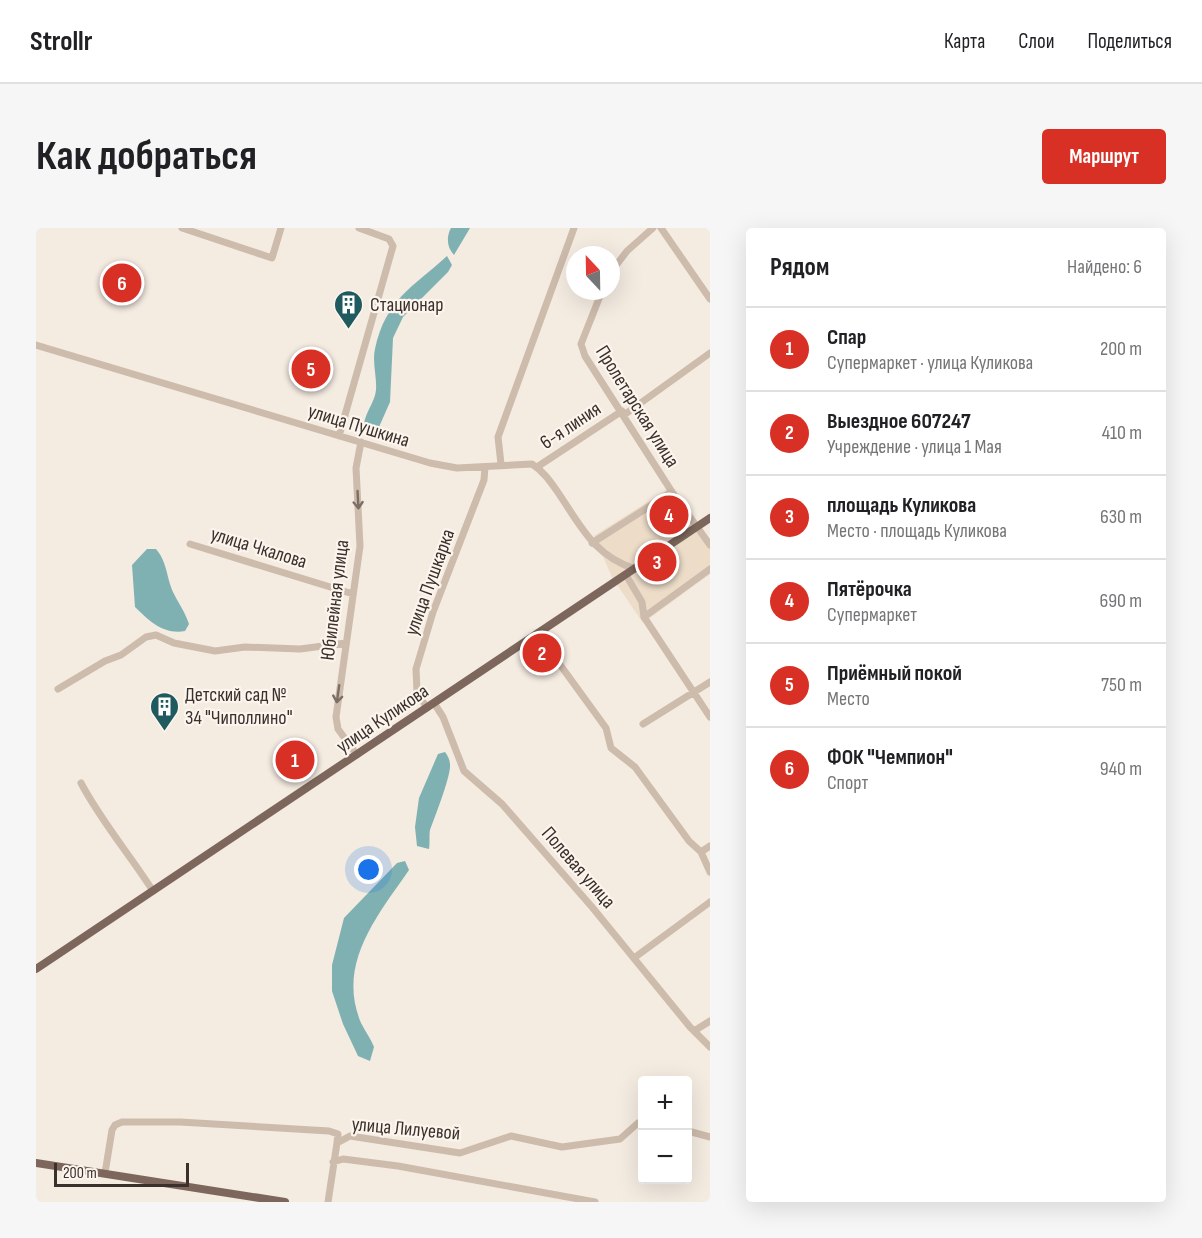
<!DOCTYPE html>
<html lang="ru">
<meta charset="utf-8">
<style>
body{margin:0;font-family:"Sofia Sans Condensed",sans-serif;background:#f6f6f6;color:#202124}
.controls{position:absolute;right:18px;bottom:18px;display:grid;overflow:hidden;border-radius:6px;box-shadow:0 6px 24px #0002}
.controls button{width:54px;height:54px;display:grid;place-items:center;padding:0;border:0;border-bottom:2px solid #e0e0e0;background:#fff;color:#202124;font:30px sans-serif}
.compass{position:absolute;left:530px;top:18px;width:54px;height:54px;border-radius:50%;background:#fff;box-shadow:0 6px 24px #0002;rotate:338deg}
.scale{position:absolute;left:18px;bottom:15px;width:135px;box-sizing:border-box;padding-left:6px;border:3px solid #3b302b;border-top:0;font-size:16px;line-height:21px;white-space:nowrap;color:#3b302b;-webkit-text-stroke:4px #fbf5ee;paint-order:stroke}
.you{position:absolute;left:333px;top:642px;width:21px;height:21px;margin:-15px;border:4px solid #fff;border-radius:50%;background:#1a73e8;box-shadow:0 0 0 9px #1a73e833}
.badge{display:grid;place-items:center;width:39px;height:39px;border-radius:50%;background:#d93025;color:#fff;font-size:20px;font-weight:700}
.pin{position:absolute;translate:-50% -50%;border:3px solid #fff;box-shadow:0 2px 6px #0006}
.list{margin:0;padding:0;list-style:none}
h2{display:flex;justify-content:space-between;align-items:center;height:78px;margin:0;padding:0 24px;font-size:26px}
h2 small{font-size:20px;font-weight:400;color:#757577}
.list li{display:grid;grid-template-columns:39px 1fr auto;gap:18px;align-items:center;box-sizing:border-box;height:84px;padding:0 24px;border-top:2px solid #e0e0e0}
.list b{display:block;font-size:22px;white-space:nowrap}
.list p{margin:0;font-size:20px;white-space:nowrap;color:#757577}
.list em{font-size:20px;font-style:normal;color:#757577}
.map{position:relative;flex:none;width:674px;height:974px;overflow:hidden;border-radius:6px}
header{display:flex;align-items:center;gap:36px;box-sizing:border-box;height:84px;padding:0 30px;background:#fff;border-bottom:2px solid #e0e0e0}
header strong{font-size:28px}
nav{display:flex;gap:33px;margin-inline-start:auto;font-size:21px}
.intro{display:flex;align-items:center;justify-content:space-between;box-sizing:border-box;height:144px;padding:0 36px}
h1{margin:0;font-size:42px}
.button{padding:15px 27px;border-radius:6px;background:#d93025;color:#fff;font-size:21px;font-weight:700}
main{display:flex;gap:36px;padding:0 36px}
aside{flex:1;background:#fff;border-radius:6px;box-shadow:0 6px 24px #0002}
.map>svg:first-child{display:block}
.plaza{fill:#ecdcc8}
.water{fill:#7fb0b2}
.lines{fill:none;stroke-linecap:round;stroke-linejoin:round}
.minor{stroke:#cdbbac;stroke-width:7}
.major{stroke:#7d675c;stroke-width:8}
.oneway{stroke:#7d6f65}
.labels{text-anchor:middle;stroke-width:4.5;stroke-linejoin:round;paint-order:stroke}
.poi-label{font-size:20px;fill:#3b302b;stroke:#fbf5ee;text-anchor:start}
.street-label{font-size:20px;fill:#3b302b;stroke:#fbf5ee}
</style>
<header>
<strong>Strollr</strong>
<nav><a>Карта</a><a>Слои</a><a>Поделиться</a></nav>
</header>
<div class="intro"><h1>Как добраться</h1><a class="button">Маршрут</a></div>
<main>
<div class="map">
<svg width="674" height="974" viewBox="0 0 674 974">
<rect width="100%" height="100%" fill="#f4ebe1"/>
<path class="plaza" d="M632,261L674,321V346L607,395L576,349L558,308Z"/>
<path class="water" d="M415,0H434L418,27C411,20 410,9 415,0Z
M411,28L416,37L412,44L367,89L357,110L354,174L343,199L333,200L328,197C329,184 339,174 340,162C341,149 336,134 339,121C350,71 376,60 411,28Z
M111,321H120C132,335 130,350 138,366C143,376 149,384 153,396L149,403C128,407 113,393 99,379L96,337Z
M409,524C412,528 414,532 414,537C415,548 398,591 394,602C393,606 394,615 393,621L381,618L379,599L383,570L402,526Z
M369,633L373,642C342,687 300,736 325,795C329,803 335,811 338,819L334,833L322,828L307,796L296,763V737L308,690L361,635Z"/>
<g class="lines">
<path class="minor" d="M146,0L236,30L245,0
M625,0L674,71
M575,44L591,23L617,0
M566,63L545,116L549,128L636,264L674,317
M0,117L394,235L421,240L496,236C507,243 514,253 521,263C545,298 557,327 599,341
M588,187L674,125
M303,208L357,18L353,11L323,0
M465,236L462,209L538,0
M501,239L586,183
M556,315L636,264
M154,316L317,366
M590,347L606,374L608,389L674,489
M608,389L674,341
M501,405L570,500L575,520L599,539L653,613L665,624L674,644
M22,461L69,433L85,427L110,409L120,407L138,415L179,423L209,419L264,421L310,415
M398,475L407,489L428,543L466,576L556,679L654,799L674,819
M391,480L381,464L380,441L397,384L448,252L449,239
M607,496L674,454
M321,527L302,501L300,489L324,318L320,240L325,214
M45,555C65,593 94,627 117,663
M665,624L674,618
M598,730L674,674
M658,803L674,793
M652,903L674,909
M297,934L307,931L362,938L559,974
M69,945L76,902L79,897L86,894H144L293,903L302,906L301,915
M292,974L301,915L314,908L424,925L475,908L526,919L584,911L602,895L606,894"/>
<path class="major" d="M0,741L674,290
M0,935L249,974"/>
</g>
<defs><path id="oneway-shaft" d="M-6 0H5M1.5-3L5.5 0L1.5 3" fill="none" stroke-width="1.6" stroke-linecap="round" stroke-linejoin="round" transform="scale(1.5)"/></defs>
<g class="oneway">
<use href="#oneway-shaft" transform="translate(322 272) rotate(87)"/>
<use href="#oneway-shaft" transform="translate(302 466) rotate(98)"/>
</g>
<defs>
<symbol id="building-pin" viewBox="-11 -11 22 30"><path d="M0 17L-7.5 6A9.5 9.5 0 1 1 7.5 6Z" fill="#1f5a5e" stroke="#fbf5ee"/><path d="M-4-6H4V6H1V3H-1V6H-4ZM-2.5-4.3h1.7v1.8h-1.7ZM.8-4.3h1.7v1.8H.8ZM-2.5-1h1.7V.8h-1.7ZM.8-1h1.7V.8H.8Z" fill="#fff"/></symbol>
</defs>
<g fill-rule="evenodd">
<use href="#building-pin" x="296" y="60" width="33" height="45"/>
<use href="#building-pin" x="112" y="462" width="33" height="45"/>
</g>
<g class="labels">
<g class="poi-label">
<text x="334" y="83">Стационар</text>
<text x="149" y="473">Детский сад №<tspan x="149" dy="23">34 "Чиполлино"</tspan></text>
</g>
<g class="street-label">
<text transform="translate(602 178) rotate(58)" y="7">Пролетарская улица</text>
<text transform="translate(323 197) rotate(17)" y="7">улица Пушкина</text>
<text transform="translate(534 197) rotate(-34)" y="7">6-я линия</text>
<text transform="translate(223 319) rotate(17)" y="7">улица Чкалова</text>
<text transform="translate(393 354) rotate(-70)" y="7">улица Пушкарка</text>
<text transform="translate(298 372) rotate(-83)" y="7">Юбилейная улица</text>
<text transform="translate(346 490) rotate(-34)" y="7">улица Куликова</text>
<text transform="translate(543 639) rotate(49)" y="7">Полевая улица</text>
<text transform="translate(370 900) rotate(5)" y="7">улица Лилуевой</text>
</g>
</g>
</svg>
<div class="controls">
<button>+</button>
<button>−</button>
</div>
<svg class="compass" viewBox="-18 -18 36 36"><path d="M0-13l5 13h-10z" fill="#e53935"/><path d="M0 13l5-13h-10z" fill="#757577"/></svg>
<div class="scale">200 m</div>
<div class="you"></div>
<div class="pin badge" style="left:259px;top:532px">1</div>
<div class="pin badge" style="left:506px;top:425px">2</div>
<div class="pin badge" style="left:621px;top:334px">3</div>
<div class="pin badge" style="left:633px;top:287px">4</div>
<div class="pin badge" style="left:275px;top:141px">5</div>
<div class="pin badge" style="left:86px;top:55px">6</div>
</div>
<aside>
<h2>Рядом<small>Найдено: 6</small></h2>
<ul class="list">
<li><span class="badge">1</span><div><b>Спар</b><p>Супермаркет · улица Куликова</p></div><em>200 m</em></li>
<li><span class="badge">2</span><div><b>Выездное 607247</b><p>Учреждение · улица 1 Мая</p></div><em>410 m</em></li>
<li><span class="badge">3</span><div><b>площадь Куликова</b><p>Место · площадь Куликова</p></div><em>630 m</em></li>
<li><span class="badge">4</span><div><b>Пятёрочка</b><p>Супермаркет</p></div><em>690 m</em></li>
<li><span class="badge">5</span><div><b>Приёмный покой</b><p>Место</p></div><em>750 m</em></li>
<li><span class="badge">6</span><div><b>ФОК &quot;Чемпион&quot;</b><p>Спорт</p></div><em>940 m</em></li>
</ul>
</aside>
</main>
